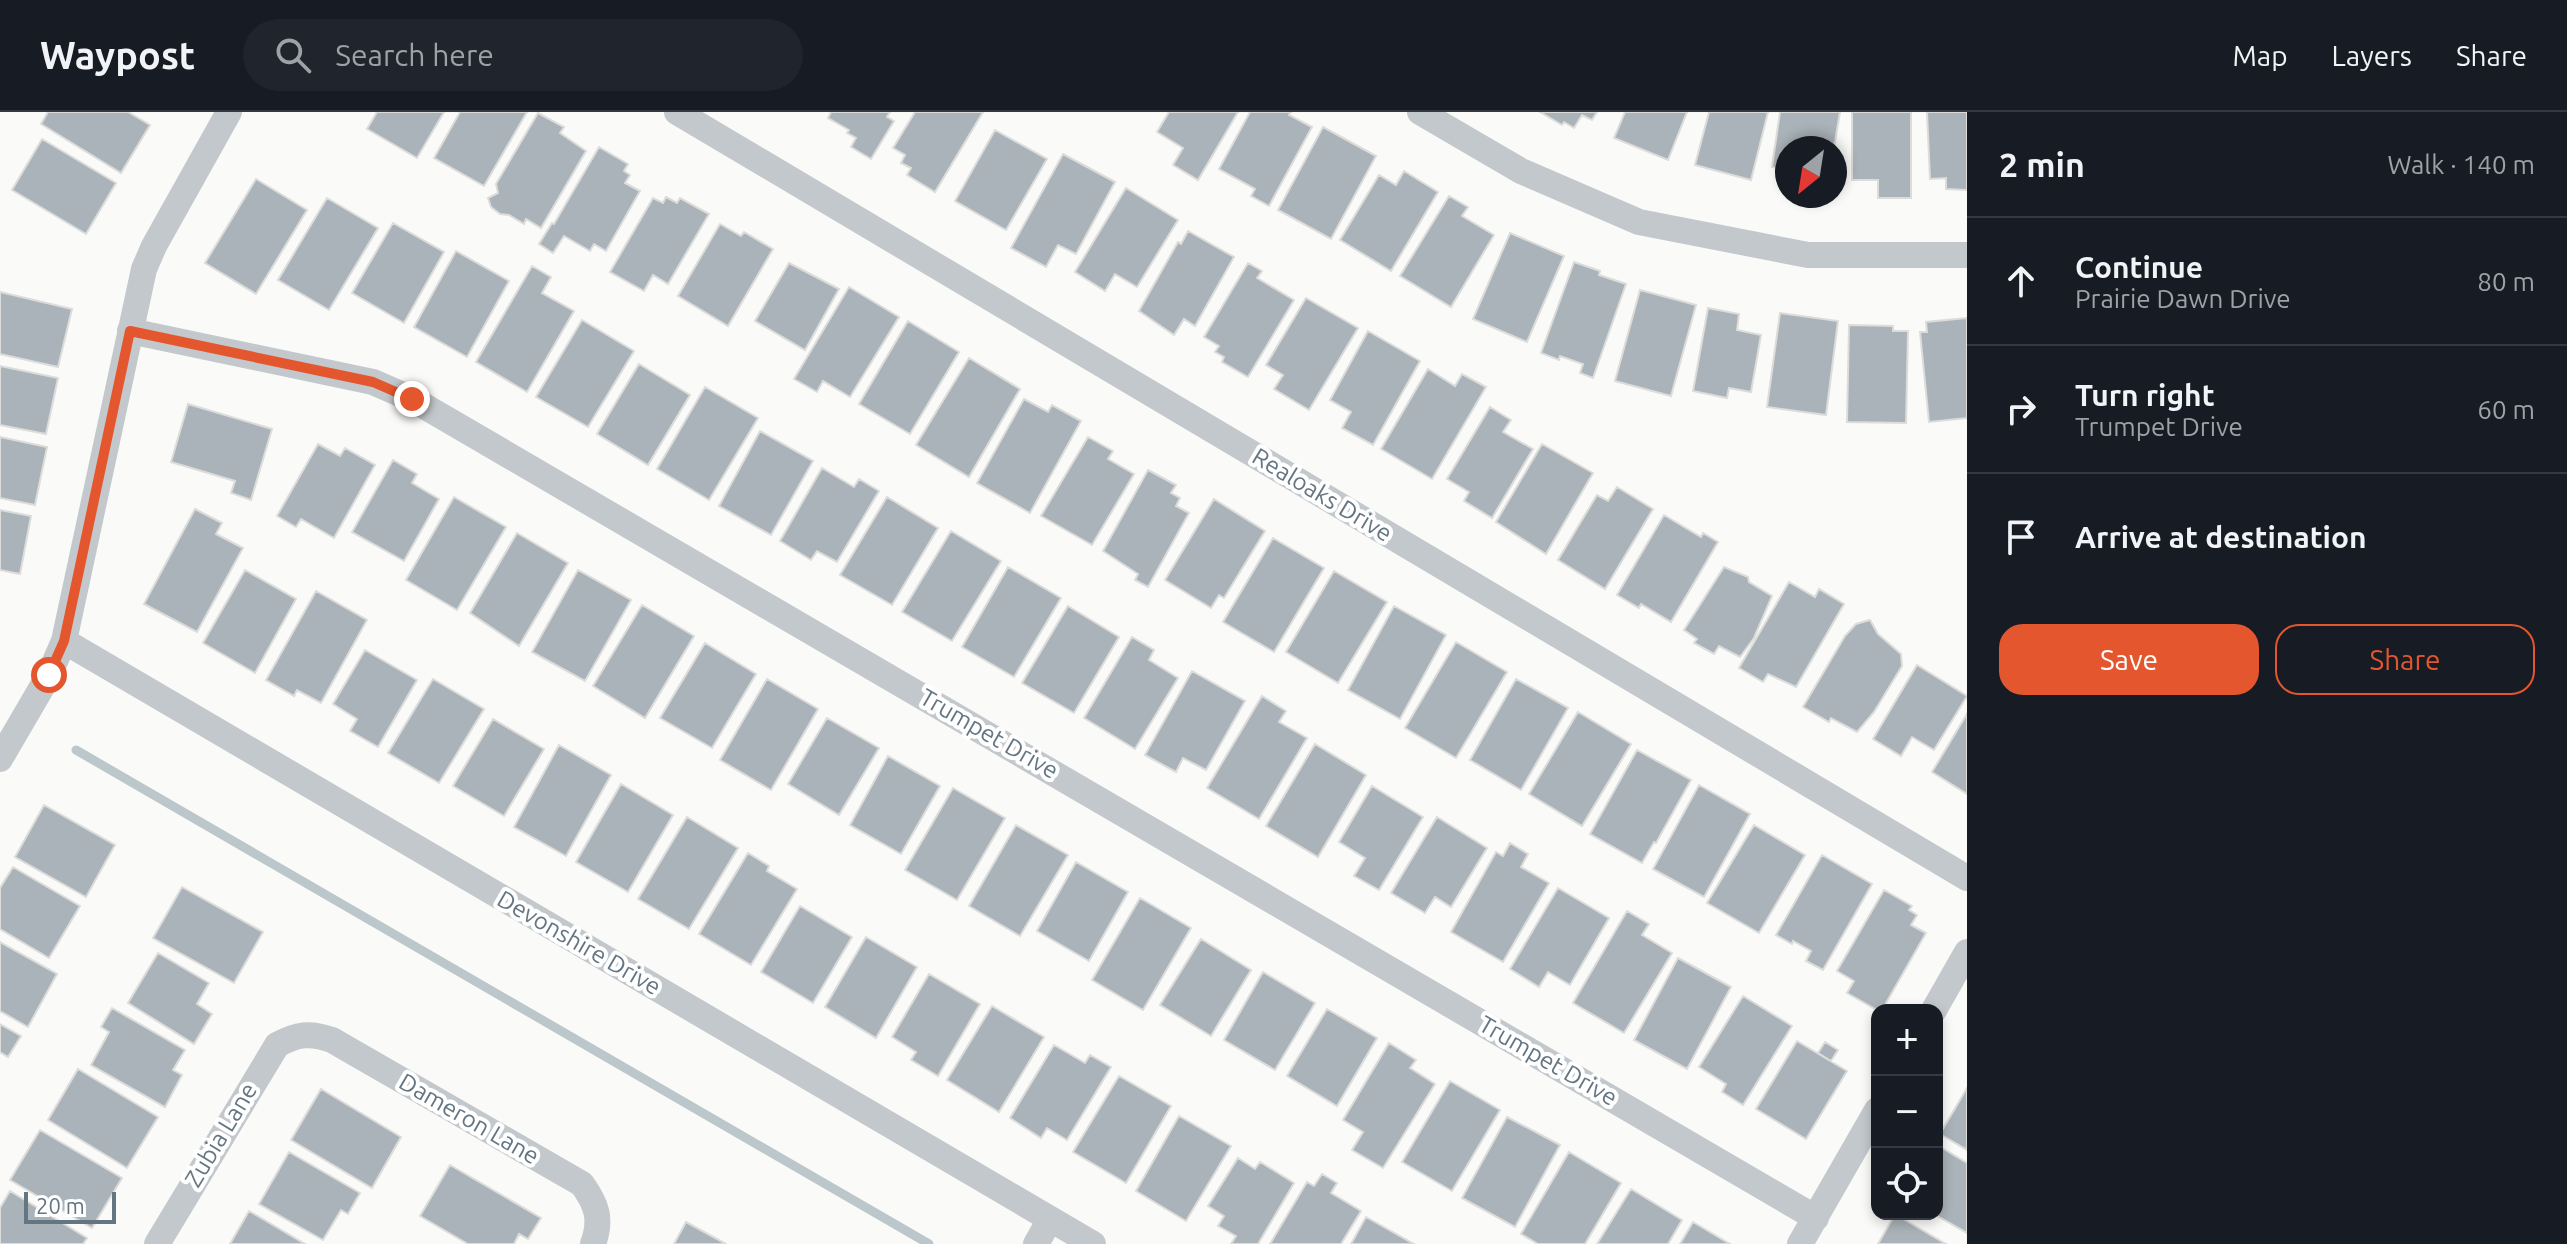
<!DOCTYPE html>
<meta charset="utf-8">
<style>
body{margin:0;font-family:Ubuntu,sans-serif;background:#20242c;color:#f1f3f6}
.controls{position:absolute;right:24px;bottom:24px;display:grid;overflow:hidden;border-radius:16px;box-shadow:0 4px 12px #0003}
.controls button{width:72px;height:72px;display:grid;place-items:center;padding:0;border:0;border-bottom:2px solid #363941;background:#171b24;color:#f1f3f6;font:40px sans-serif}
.compass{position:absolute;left:1775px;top:24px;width:72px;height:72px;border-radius:50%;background:#171b24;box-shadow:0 4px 12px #0003;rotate:210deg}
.scale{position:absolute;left:24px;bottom:20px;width:92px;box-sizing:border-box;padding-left:8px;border:4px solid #657683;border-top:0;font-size:22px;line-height:28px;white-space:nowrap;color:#657683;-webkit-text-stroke:6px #fff;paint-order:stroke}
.stop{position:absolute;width:24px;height:24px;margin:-18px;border:6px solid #e4572e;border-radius:50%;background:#fff}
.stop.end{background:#e4572e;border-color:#fff;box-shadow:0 2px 8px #0008}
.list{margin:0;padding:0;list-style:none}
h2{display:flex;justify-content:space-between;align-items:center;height:104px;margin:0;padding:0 32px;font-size:34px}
h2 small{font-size:26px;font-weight:400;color:#9ea1a6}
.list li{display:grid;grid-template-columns:52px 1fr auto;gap:24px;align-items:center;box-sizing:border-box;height:128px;padding:0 32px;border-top:2px solid #363941}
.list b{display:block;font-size:30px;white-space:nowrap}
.list p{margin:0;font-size:26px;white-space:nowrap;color:#9ea1a6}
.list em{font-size:26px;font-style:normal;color:#9ea1a6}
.actions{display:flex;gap:16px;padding:24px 32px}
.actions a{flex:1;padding:18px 0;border:2px solid #e4572e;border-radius:24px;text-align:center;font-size:28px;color:#e4572e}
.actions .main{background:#e4572e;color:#fff}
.icon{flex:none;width:44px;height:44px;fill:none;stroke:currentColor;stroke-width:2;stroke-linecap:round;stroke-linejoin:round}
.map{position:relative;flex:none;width:1967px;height:1132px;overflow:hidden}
header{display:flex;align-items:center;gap:48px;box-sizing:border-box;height:112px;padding:0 40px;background:#171b24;border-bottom:2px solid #363941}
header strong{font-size:38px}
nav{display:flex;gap:44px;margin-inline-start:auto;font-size:28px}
.search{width:560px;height:72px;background:#20242c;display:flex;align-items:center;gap:20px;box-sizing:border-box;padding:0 28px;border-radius:44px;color:#9ea1a6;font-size:30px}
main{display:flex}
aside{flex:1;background:#171b24}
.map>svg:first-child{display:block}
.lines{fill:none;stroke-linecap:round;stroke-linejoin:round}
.stream{stroke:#bbc7cb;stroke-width:9}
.building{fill:#aab3b9;stroke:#dcdcda;stroke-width:2}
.street{stroke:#c3c8cc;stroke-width:26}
.route{stroke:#e4572e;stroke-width:10}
.labels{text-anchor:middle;stroke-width:8;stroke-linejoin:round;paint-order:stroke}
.street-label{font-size:24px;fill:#657683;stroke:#fff}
</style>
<header>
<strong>Waypost</strong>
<div class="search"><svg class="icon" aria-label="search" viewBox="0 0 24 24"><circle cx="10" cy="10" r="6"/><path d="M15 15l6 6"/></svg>Search here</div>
<nav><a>Map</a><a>Layers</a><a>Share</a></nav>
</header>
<main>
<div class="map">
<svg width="1967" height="1132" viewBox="0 0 1967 1132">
<rect width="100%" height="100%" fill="#fafaf8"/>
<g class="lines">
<path class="stream" d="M76,638L929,1132"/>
</g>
<path class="building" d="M48,0H128L150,13L121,61L41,12Z
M377,0H444L417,46L367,17Z
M460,0H527L484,74L434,46Z
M831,0H890L887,5L894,9L871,47L851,35L856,26L847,21L849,18L828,6Z
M915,0H983L935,80L907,63L911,56L901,51L905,43L893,36Z
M1169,0H1238L1198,68L1173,53L1183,36L1157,20Z
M1250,0H1291L1289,3L1312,15L1269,94L1251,84L1255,77L1219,57Z
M1540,0H1597L1592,8L1582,3L1574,16L1564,10L1562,13Z
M1625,0H1687L1668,48L1614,26Z
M1709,0H1768L1751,68L1695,53Z
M1780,0H1840L1834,36H1787V71H1784L1786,57L1772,55Z
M1852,0H1911V86H1878V68H1852Z
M1927,0H1967V78L1946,77V66L1930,67Z
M538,1L564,15L560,21L586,39L541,116L526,107L524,112L509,103L500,102L491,95L488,86L498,81L496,72Z
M1323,15L1376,44L1331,127L1278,98Z
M995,18L1047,47L1006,118L955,89Z
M42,27L116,71L86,122L12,78Z
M599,35L628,52L624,59L630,63L625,71L640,79L606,139L594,132L590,139L564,124L553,141L539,132L552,111L554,112Z
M1063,42L1115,70L1076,142L1058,133L1046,155L1011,136Z
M1404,59L1438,80L1391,159L1340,128L1379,63L1396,73Z
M256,67L307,98L256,182L205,151Z
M1126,76L1178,108L1137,175L1115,162L1105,179L1075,160Z
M1449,84L1468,95L1462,104L1494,123L1451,195L1400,164Z
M666,85L677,91L680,86L709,102L668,172L653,163L644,179L610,160L653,86L663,91Z
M327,86L378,116L329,198L278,168Z
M393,111L444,140L404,211L352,181Z
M720,112L741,124L744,120L773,137L728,214L678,184Z
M1188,119L1234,145L1195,214L1184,207L1174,223L1139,199L1178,130L1181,132Z
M1510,121L1564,144L1527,230L1473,207Z
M456,139L509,169L467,245L414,215Z
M1574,150L1600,159L1599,163L1626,172L1593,266L1580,261L1583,252L1560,244L1559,248L1541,241Z
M789,151L839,177L805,238L755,209Z
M1248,151L1262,159L1257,166L1294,188L1248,265L1222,250L1224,245L1215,240L1219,234L1204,225Z
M532,154L551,165L542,181L574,199L527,280L476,250Z
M849,175L899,205L850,285L823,269L817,280L794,267Z
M1640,178L1696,193L1671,284L1615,269Z
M0,180L72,197L58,255L0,242Z
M1306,186L1358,216L1309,298L1274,277L1283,263L1266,253Z
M1708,196L1739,202L1737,218L1761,223L1751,280L1729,276L1727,286L1693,279Z
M1780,201L1838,209L1826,303L1767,295Z
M1967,206V306L1929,310L1920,220H1927L1926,210Z
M582,208L634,239L588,315L536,285Z
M908,209L959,240L910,322L859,292Z
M1849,213L1893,214V219H1908L1906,311L1847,310Z
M1368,219L1420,249L1373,333L1342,316L1351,300L1330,288Z
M969,246L1020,277L969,365L916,333Z
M639,252L690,283L648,353L597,322Z
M0,254L58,266L46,322L0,313Z
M1428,257L1455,274L1462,262L1486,275L1432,367L1381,337Z
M705,275L758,306L709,388L657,357Z
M1024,287L1048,300L1052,293L1081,309L1030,401L977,371Z
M188,292L272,317L251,388L231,381L235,369L171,350Z
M1490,295L1511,308L1503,320L1533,337L1492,406L1464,389L1469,380L1447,367Z
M760,319L813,349L771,423L719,394Z
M0,325L47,335L35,393L0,386Z
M1088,325L1113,339L1108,347L1134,362L1092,433L1041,404Z
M318,332L340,344L345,336L375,353L334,426L301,407L296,415L277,404Z
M1542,332L1593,361L1546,442L1496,410Z
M393,348L417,362L412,371L439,387L404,449L352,420Z
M822,356L854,375L859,367L879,379L837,450L817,439L811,448L780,429Z
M1148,358L1176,373L1171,381L1180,386L1176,394L1189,401L1148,475L1135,468L1138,462L1103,439Z
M1617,375L1653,397L1605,477L1558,448L1597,383L1608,389Z
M454,385L506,415L457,498L406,468Z
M887,385L938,416L892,493L840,463Z
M1214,387L1265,419L1224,486L1219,483L1211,496L1165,468Z
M195,397L222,411L216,422L243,436L197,520L144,492Z
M0,398L31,404L20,462L0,458Z
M1664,403L1701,425L1703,421L1718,430L1671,510L1641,492L1639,496L1617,483Z
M951,419L1001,449L952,529L902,500Z
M517,421L568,451L519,534L470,501Z
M1273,426L1324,456L1274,540L1223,510Z
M1008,455L1061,486L1014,565L962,535Z
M1724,455L1748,465L1749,470L1772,484L1754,526L1740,545L1719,534L1714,542L1694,531L1697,527L1684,518Z
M245,458L296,487L255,561L203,531Z
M578,458L631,488L585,569L532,540Z
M1334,459L1387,490L1338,571L1286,540Z
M1789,470L1815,485L1819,477L1844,492L1796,575L1768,562L1763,570L1739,556Z
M316,479L367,508L321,591L297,578L294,584L266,568Z
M642,493L694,524L645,606L593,574Z
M1068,494L1119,525L1074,601L1022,571Z
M1394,494L1446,523L1400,607L1348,578Z
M1870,508L1878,522L1901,542L1902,554L1874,600L1857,620L1831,606L1829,610L1803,595L1845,524L1856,512Z
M1132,525L1154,538L1149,548L1178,566L1135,637L1084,606Z
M1456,530L1507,560L1456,646L1405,616Z
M705,531L756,562L712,636L660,606Z
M365,538L417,568L378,635L350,619L357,607L333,592Z
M1917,553L1967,584L1934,638L1912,625L1901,644L1873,627Z
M1192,559L1245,589L1206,658L1183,646L1176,660L1145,643Z
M433,567L484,597L439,671L388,641Z
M767,567L818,597L771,678L720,648Z
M1516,567L1568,596L1521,678L1470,648Z
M1262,584L1286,599L1279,610L1307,626L1259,707L1207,676Z
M1578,600L1631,632L1582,714L1529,682Z
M1967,602V682L1932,660Z
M827,606L879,636L839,703L788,672Z
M493,607L544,637L504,704L453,674Z
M1315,632L1366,663L1318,745L1266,714Z
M559,633L611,663L566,744L514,715Z
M1637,638L1691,668L1656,731L1654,730L1642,751L1590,722Z
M888,644L940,674L901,742L850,713Z
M621,672L673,703L628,780L576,750Z
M1699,673L1750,702L1704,785L1653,757Z
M1372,674L1423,705L1379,778L1354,764L1365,746L1339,730Z
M953,676L1005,706L957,788L905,758Z
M44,693L115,733L86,785L15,745Z
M687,705L738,736L689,817L638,787Z
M1437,705L1487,736L1451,795L1435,785L1425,801L1391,781Z
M1016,713L1068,743L1020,824L969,794Z
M1754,713L1805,743L1759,821L1707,791Z
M1510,731L1528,742L1521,755L1549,771L1503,850L1451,820L1496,740L1503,744Z
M748,741L769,754L767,759L797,777L751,853L699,822Z
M1822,743L1872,772L1823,858L1806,849L1811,839L1793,829L1792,832L1776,823Z
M1076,750L1128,780L1089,849L1037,819Z
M13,755L80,794L49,846L0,817V776Z
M182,775L263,820L234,871L153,826Z
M1558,776L1609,806L1570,873L1548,860L1539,875L1510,857Z
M1884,778L1912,794L1909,798L1917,803L1911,813L1926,821L1882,898H1877L1847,881L1854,869L1837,859Z
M1140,786L1191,816L1143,898L1092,868Z
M800,794L852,825L813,891L761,860Z
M1627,799L1649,812L1642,823L1672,841L1624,921L1573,891Z
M866,825L917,855L876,926L825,895Z
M1201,827L1251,858L1211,924L1160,893Z
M0,830L57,862L28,915L0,899Z
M158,841L209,871L197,892L212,902L194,932L128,891Z
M1678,846L1731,875L1687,957L1634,928Z
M1263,860L1315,891L1275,958L1224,928Z
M929,862L980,892L938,964L911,948L916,940L892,925Z
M1743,884L1792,914L1743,993L1722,980L1726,972L1699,955Z
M992,894L1044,925L999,1000L947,968Z
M112,896L185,938L173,958L182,963L165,995L91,953L109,920L101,915Z
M1327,897L1377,926L1337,994L1287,964Z
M0,912L21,924L8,945L0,940Z
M1797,929L1847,959L1806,1027L1756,997Z
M1825,930L1838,938L1831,949L1818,941Z
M1389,931L1416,948L1410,956L1435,972L1383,1056L1352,1038L1363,1020L1343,1008Z
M1054,933L1085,951L1090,943L1111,955L1067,1028L1047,1016L1041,1026L1010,1006Z
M78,957L158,1005L127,1056L48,1008Z
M1119,964L1171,994L1126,1071L1073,1040Z
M1450,969L1500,998L1452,1079L1402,1050Z
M1967,976V1038L1940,1022Z
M321,977L401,1025L372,1076L291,1028Z
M1179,1004L1231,1034L1186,1109L1136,1079Z
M1507,1005L1560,1033L1515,1115L1462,1086Z
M40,1018L122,1066L92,1116L10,1068Z
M1937,1033L1967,1051V1121L1934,1102H1937Z
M289,1040L360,1081L348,1102L341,1098L323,1128L259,1092Z
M1569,1040L1621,1071L1585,1132H1538L1521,1122Z
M1238,1046L1255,1057L1260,1050L1294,1071L1258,1132H1231L1236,1124L1218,1114L1224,1104L1208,1094Z
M450,1053L541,1106L528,1127L519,1122L514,1132H468L420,1104Z
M1322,1062L1337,1071L1331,1081L1361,1099L1341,1132H1270L1307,1070L1314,1074Z
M1631,1077L1682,1108L1668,1132H1597Z
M10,1079L87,1126L83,1132H0V1096Z
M249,1099L305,1132H230Z
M1895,1102L1946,1132H1878Z
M1366,1105L1414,1132H1351Z
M686,1110L726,1132H674Z
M1693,1110L1730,1132H1680Z"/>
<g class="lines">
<path class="street" d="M677,0L1967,766
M1420,0L1521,59L1639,110L1808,143H1967
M130,219L373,270L412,287L1816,1106
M64,529L1093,1132
M0,647L49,563L64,529L144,157L154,134L229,0
M1934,898L1967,840
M157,1132L277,933C297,922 310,920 332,928L582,1072C597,1093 602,1107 593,1132
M1036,1132L1050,1107
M1800,1132L1877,998"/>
</g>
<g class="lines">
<path class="route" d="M49,563L64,529L130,219L373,270L412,287"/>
</g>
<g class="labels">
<g class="street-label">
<text transform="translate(1322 383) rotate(31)" y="8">Realoaks Drive</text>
<text transform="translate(989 622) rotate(30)" y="8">Trumpet Drive</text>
<text transform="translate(579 831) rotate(30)" y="8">Devonshire Drive</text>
<text transform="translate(1548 949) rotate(30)" y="8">Trumpet Drive</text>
<text transform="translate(469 1007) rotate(30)" y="8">Dameron Lane</text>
<text transform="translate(221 1023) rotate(-59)" y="8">Zubia Lane</text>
</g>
</g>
</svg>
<div class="controls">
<button>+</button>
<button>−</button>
<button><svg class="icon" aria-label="locate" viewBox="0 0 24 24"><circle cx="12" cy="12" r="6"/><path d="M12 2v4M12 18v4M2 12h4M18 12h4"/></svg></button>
</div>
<svg class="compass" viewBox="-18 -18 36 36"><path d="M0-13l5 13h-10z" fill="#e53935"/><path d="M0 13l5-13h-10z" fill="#9ea1a6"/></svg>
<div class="scale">20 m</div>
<div class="stop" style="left:49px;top:563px"></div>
<div class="stop end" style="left:412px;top:287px"></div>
</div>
<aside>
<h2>2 min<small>Walk · 140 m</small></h2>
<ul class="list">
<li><svg class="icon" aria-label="ahead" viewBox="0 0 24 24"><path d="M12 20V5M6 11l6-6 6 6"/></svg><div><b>Continue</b><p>Prairie Dawn Drive</p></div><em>80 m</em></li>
<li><svg class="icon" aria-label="right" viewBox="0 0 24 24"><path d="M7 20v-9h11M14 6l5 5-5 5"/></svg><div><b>Turn right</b><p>Trumpet Drive</p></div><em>60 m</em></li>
<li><svg class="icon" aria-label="arrive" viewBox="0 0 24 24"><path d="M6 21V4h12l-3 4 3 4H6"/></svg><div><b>Arrive at destination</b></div></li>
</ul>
<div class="actions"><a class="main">Save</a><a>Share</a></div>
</aside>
</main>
